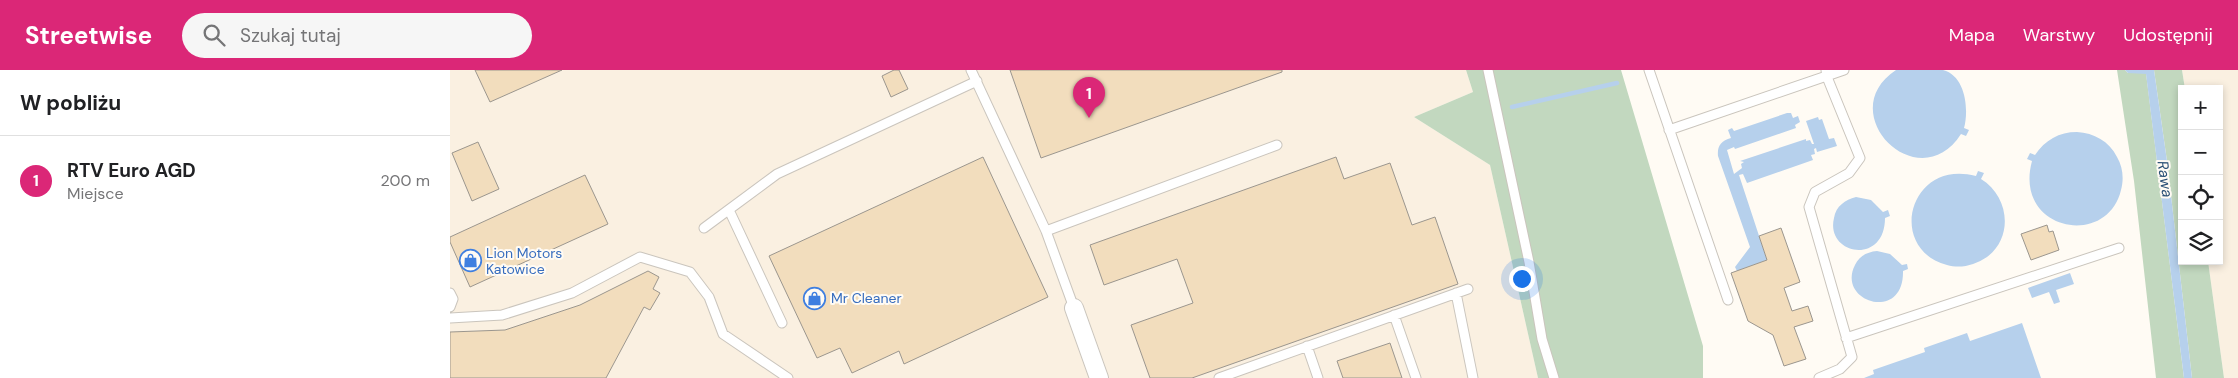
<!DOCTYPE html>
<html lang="pl">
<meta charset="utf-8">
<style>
body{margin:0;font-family:"DM Sans",sans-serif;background:#f6f6f6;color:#202124}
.controls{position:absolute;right:15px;top:15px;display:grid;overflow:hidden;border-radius:0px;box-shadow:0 2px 8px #0003}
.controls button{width:45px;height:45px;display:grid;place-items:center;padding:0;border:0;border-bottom:1px solid #e0e0e0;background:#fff;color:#202124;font:25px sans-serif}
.you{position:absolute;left:1071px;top:208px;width:18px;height:18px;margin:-12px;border:4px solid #fff;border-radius:50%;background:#1a73e8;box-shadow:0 0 0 8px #1a73e833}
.badge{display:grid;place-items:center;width:32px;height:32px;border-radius:50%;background:#db2777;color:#fff;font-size:16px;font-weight:700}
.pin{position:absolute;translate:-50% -41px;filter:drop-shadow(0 1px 2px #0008)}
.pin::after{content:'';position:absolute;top:26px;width:18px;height:15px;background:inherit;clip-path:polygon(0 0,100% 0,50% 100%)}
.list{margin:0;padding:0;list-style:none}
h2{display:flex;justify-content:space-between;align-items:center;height:65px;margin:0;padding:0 20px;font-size:21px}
h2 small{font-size:16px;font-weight:400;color:#757577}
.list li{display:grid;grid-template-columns:32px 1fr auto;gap:15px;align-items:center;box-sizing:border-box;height:90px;padding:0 20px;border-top:1px solid #e0e0e0}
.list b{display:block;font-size:19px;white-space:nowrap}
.list p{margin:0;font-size:16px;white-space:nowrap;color:#757577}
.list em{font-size:16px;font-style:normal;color:#757577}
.icon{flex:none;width:28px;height:28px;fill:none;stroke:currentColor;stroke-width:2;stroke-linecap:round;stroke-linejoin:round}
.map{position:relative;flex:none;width:1788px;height:308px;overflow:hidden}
header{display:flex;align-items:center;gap:30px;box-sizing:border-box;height:70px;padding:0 25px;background:#db2777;color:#fff}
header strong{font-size:24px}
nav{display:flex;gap:28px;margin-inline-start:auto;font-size:18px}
.search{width:350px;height:45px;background:#f6f6f6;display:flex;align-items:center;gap:12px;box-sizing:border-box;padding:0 18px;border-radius:28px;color:#757577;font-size:19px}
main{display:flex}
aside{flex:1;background:#fff}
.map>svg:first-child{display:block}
.built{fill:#faf0e1}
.green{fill:#c2d8bf}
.water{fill:#b6d0ec}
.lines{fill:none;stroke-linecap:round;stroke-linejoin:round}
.stream{stroke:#b6d0ec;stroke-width:4.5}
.building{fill:#f2ddbd;stroke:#9b968e}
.lane-casing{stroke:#cac5bd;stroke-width:11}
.street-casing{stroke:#cac5bd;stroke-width:20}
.lane{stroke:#fff;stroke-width:9}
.street{stroke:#fff;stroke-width:18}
.labels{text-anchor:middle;stroke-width:4;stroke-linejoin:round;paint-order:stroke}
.shop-label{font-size:14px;fill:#366cbe;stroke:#fffbf4;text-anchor:start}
.water-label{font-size:15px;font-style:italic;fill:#2a5076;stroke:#fffbf4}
</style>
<header>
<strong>Streetwise</strong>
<div class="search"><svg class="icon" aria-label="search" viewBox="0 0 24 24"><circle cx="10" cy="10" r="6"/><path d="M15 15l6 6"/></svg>Szukaj tutaj</div>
<nav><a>Mapa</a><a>Warstwy</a><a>Udostępnij</a></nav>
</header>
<main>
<aside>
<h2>W pobliżu<small></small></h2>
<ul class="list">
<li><span class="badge">1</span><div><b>RTV Euro AGD</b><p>Miejsce</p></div><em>200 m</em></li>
</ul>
</aside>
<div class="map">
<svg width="1788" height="308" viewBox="0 0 1788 308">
<rect width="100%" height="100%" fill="#fffbf4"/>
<path class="built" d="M0,0H1016L1023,22L964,47L1040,95L1088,308H0Z
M1732,0H1788V308H1774L1758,191H1769V19H1735Z"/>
<path class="green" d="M1016,0H1171L1253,276V308H1088L1040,95L964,47L1023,22Z
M1667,0H1675L1678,3H1696L1734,308H1706L1684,111Z
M1704,0H1732L1735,19H1732V191H1758L1774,308H1742L1717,91Z"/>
<path class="water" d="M1446,0C1459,0 1481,0 1493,0C1516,6 1519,40 1514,58L1519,60L1516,66L1511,64C1469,130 1381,43 1446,0Z
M1675,0H1704L1717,91L1742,308H1734L1696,4L1678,3Z
M1337,43H1341L1343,48L1348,46L1350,52L1345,55L1346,58L1285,79L1284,77L1277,80L1284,104L1292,98L1291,94L1294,92L1290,91L1356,69V71L1360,70L1362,74H1364L1356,51L1368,47L1369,50L1372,49L1379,69L1384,68L1387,76L1367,82L1366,78L1364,79L1365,84L1361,85L1363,90L1297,113L1293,104L1289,105L1317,190L1287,201L1285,197L1300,177L1268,86C1267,76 1271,71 1281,68L1278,60L1282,58L1284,61Z
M1627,62C1644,63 1659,71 1667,87C1673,97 1674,109 1671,120C1657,179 1563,161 1582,91L1577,89L1580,83L1585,85C1595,70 1609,62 1627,62Z
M1528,101L1534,103L1531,109C1559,126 1564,167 1537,187C1525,195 1511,199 1497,195C1436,179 1459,88 1526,106Z
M1406,127L1421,130L1433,142L1438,140L1440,146L1435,148C1435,196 1375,185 1384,148C1386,136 1395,130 1406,127Z
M1427,181L1440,184L1452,195L1457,194L1458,199L1453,201C1454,253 1386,232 1405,195C1409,186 1417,182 1427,181Z
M1620,203L1624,214L1606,220L1610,232L1604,234L1599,222L1582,228L1578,218Z
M1572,253L1591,308H1414L1424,304L1423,300L1475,282L1474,278L1517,263L1520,271Z"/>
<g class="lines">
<path class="stream" d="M1062,37L1167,13"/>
</g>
<path class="building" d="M25,0H112L40,32Z
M444,0H449L458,19L441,27L432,6Z
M560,0H832V2L591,88Z
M28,72L49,119L22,131L2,83Z
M533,87L598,227L454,294L449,281L402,303L390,278L367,288L319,186Z
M886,87L894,109L940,93L962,155L985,147L1008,214L742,308H700L681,255L743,233L727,189L654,215L640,175Z
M135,105L158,154L20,217L0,172V167Z
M1597,155L1599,162L1603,161L1609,180L1581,190L1571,164Z
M1331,158L1350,212L1334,218L1342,241L1358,236L1363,251L1344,257L1356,289L1334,296L1323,265L1298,251L1281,203L1317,190L1309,166Z
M198,201L209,207L203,219L210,223L200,240L194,237L156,308H0V262L55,260L130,235Z
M940,273L952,308H893L887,291Z"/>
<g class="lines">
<defs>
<path id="lane" d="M521,0L596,161L624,238
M1038,0L1079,192L1092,269L1104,308
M1199,0L1278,230
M1219,60L1394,0
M279,140L332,253
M254,158L327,104L527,11
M596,161L827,75
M0,223L3,229L0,237
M1006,223L1023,308
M944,245L966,308
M0,248L52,245L122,223L190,187L240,202L259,227L273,264L338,308
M1396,268L1669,178
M857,276L868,308
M769,308L1018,219
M1369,308L1390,299L1402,287L1359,137L1365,122L1399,103L1410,88L1377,7L1376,0"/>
<path id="street" d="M624,238L649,308"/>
</defs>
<use href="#lane" class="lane-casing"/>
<use href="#street" class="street-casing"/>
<use href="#lane" class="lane"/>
<use href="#street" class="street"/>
</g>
<defs>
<symbol id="shop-ring" viewBox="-11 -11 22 22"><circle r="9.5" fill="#fffbf4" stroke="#3f7fe0" stroke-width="1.5"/><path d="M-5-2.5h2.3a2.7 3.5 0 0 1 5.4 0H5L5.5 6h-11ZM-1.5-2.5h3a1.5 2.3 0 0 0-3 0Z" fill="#3f7fe0"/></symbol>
</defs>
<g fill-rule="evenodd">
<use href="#shop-ring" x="8" y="178" width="25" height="25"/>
<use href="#shop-ring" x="352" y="216" width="25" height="25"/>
</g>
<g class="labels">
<g class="shop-label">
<text x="36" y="188">Lion Motors<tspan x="36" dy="16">Katowice</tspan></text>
<text x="381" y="233">Mr Cleaner</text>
</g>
<g class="water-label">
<text transform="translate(1715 109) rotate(82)" y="5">Rawa</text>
</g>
</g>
</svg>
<div class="controls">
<button>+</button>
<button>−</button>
<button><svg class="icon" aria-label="locate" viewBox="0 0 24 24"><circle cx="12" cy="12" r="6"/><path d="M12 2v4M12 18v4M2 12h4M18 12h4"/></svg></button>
<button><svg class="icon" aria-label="layers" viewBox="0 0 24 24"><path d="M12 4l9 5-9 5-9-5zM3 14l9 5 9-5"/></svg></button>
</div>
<div class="you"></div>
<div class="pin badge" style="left:639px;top:48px">1</div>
</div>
</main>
